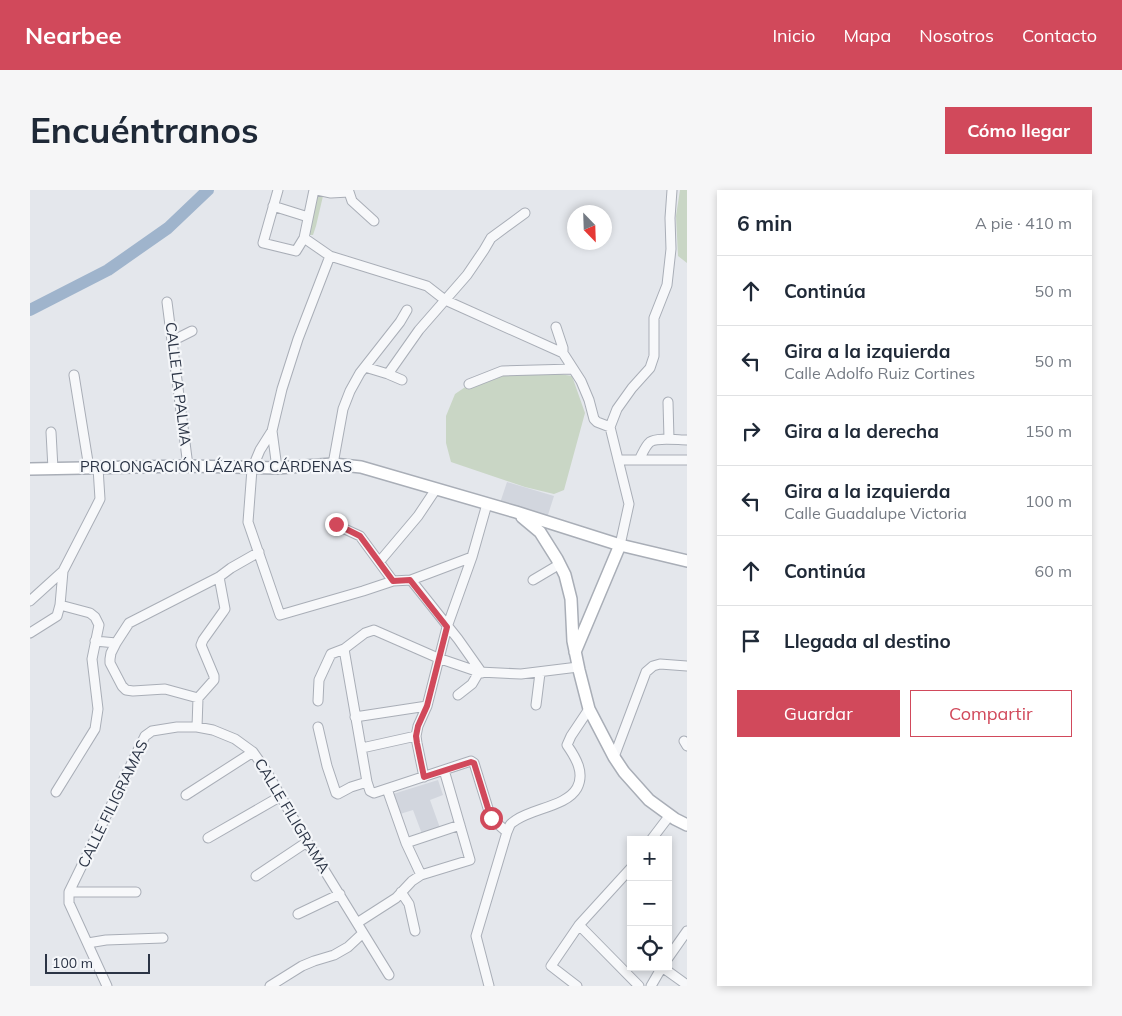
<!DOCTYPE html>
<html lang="es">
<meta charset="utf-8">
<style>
body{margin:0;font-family:Mulish,sans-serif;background:#f6f6f7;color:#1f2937}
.controls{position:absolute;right:15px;bottom:15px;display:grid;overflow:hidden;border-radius:0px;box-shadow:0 2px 8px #0003}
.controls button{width:45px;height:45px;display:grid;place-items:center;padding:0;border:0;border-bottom:1px solid #e0e1e3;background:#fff;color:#1f2937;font:25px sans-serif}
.compass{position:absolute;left:537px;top:15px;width:45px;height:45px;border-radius:50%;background:#fff;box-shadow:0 2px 8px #0003;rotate:157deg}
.scale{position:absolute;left:15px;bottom:12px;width:105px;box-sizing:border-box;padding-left:5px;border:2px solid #2b3445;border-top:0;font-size:14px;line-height:18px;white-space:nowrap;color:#2b3445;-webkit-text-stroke:4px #f4f6f9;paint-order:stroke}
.stop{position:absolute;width:15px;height:15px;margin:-11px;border:4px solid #d1495b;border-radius:50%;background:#fff}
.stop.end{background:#d1495b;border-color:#fff;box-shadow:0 1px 5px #0008}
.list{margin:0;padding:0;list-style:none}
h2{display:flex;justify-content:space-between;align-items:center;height:65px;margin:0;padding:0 20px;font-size:21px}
h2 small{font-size:16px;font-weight:400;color:#747a83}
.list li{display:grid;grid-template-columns:32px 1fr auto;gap:15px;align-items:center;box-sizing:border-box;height:70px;padding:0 20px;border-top:1px solid #e0e1e3}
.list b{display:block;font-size:19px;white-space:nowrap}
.list p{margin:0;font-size:16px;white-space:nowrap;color:#747a83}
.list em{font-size:16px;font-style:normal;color:#747a83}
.actions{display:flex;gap:10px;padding:15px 20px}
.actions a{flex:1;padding:11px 0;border:1px solid #d1495b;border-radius:0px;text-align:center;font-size:18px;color:#d1495b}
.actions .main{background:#d1495b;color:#fff}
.icon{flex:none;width:28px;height:28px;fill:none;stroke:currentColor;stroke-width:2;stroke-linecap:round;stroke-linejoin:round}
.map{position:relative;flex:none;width:657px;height:796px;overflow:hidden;border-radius:0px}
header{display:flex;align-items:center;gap:30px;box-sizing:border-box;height:70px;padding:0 25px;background:#d1495b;color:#fff}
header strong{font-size:24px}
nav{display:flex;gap:28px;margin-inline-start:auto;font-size:18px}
.intro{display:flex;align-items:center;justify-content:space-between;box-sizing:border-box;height:120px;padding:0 30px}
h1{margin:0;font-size:35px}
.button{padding:12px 22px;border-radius:0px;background:#d1495b;color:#fff;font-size:18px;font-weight:700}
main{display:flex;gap:30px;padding:0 30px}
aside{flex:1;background:#fff;border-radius:0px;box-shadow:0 2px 8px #0003}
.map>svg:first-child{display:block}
.built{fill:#d2d6de}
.green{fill:#c9d6c5}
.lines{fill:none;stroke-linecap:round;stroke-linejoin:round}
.river{stroke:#9fb4cc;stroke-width:12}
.street-casing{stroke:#a9aeb7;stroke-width:11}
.secondary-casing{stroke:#a9aeb7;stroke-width:14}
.street{stroke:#f7f8fa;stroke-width:9}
.secondary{stroke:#fff;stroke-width:11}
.route{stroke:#d1495b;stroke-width:6}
.labels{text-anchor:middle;stroke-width:4.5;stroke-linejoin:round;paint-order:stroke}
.street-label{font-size:15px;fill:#2b3445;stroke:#f4f6f9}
</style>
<header>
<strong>Nearbee</strong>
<nav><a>Inicio</a><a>Mapa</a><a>Nosotros</a><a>Contacto</a></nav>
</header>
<div class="intro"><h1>Encuéntranos</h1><a class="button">Cómo llegar</a></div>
<main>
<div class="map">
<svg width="657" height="796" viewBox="0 0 657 796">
<rect width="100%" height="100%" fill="#e4e7ec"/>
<path class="built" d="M477,292L524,306L517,328L470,313Z
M408,590L413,605L400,610L410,638L392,644L383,620L370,624L363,604Z"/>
<path class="green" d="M650,0H657V73L648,66L646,26Z
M288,2L293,6L286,36L283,45H276Z
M497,179L542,186L555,223L534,300L524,304L495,297L421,272L416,253V226L425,204L453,185Z"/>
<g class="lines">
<path class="river" d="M0,120L78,80L138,38L178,0"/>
<defs>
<path id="street" d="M248,0L233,53L266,61L274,48
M287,0L301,3L319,2
M319,2L322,11L344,31
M243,16L278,27
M300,66L397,96L415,110L533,163L551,191L559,210L564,229L567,232L580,237
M137,112L158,276
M526,137L533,158V163
M142,151L162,141
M335,177L358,184L372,190
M358,184L389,140L437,85L454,60L461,48L495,23
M44,185L59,278
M439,194L472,181L543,179
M638,212L639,249
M242,241L230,260L222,279L218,332L250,425L333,401L363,391L381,390L428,449L452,483
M21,242L23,279
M588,270H657
M609,270C612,265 615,256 620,252C627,247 648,250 657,250
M303,274L313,219L320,201L330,183L370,132L377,120
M247,278L242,241L252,199L268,149L300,66L274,48L284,0
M306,335L330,346L363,391
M590,355L599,314L580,237L587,219L602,198L620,178L624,166V128L637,95L641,59L640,28L642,0
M350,371L388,326L406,299
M381,390L442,367
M503,390L530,374
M0,411L33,381L65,319L70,309L68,278
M0,443L27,426L30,415L33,381
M65,451L86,453
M314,459L337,592L340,601L344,603L441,571L444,573L461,628L477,642
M428,505L442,494L449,482
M168,508L135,499L103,501L96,500L92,496L80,473V469L81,463L86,453L99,433L189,387L201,378L229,362
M288,511L289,490L301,464L314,459L335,443L344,440L408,468L449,482L491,484L548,477
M506,515L510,483
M325,527L397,516
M167,537L168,508L184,490V486L171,455L173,450L193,422L195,419L189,387
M288,537L297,576L306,603L308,604L321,597L337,592
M654,551L657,556
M332,558L386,546
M584,567L616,482L623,476L630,474L657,476
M394,587L387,553L386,546L388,536L397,516L417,437L442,367L457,314
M357,599L376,653L391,685
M26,602L65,539L68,519L62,469L69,435L65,427L60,423L30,415
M156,605L223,562
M178,648L251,606
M621,650L640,625
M376,653L430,635
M226,686L277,652
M39,702H106
M371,702L379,714L385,741
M268,724L310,704
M327,733L366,708L382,691L391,685L440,670L414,580
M549,735L609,796
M58,753L76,750L133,748
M638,768L657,741
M632,777L657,795
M77,796L39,713V702L115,546L122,541L147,537H167L183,540L205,549L223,562L235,579L277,652L359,785
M240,796L272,776L284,771L304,765L318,757L333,743
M459,796L446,746L477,642C478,640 479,637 480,635C481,633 485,631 486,630C504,618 537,616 547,598C555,583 546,568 537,555L541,546L559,519
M547,796L521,776L549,735L601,678
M621,796L632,777"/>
<path id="secondary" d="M0,279L158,276L247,278L303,274L331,277L486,322L590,355L657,371
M492,327L510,342L527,369L535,385L541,409L543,451L549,480L559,519L584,567L594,582L619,610L645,629L657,635
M545,462L590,355"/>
</defs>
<use href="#street" class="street-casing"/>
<use href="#secondary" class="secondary-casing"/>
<use href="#street" class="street"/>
<use href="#secondary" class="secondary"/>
</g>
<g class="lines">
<path class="route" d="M306,334L330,346L363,391L380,390L417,437L397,516L388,536L386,546L387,553L394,587L441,572L444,573L461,628"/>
</g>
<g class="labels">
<g class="street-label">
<text transform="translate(148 194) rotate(83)" y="5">CALLE LA PALMA</text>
<text x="186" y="282">PROLONGACIÓN LÁZARO CÁRDENAS</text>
<text transform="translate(83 614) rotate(-64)" y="5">CALLE FILIGRAMAS</text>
<text transform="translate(262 626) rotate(59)" y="5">CALLE FILIGRAMA</text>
</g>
</g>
</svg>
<div class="controls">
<button>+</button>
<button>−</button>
<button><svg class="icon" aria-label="locate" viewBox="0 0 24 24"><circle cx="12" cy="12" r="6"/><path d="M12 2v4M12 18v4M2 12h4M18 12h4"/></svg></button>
</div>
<svg class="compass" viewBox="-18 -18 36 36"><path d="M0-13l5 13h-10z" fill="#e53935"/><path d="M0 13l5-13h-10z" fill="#747a83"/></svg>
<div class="scale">100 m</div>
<div class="stop" style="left:461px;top:628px"></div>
<div class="stop end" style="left:306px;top:334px"></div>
</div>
<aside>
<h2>6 min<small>A pie · 410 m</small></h2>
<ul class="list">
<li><svg class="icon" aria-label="ahead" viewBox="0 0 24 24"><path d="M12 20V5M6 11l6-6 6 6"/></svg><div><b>Continúa</b></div><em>50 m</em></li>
<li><svg class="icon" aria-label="left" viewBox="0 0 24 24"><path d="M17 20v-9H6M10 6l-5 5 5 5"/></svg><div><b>Gira a la izquierda</b><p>Calle Adolfo Ruiz Cortines</p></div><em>50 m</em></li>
<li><svg class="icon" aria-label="right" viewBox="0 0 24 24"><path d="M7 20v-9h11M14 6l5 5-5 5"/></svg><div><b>Gira a la derecha</b></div><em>150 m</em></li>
<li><svg class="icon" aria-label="left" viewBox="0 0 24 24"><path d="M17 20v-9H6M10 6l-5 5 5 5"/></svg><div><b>Gira a la izquierda</b><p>Calle Guadalupe Victoria</p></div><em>100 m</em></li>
<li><svg class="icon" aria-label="ahead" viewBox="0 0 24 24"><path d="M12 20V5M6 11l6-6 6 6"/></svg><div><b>Continúa</b></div><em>60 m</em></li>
<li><svg class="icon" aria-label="arrive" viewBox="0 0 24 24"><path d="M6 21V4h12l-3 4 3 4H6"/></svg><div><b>Llegada al destino</b></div></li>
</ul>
<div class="actions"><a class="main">Guardar</a><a>Compartir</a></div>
</aside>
</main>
